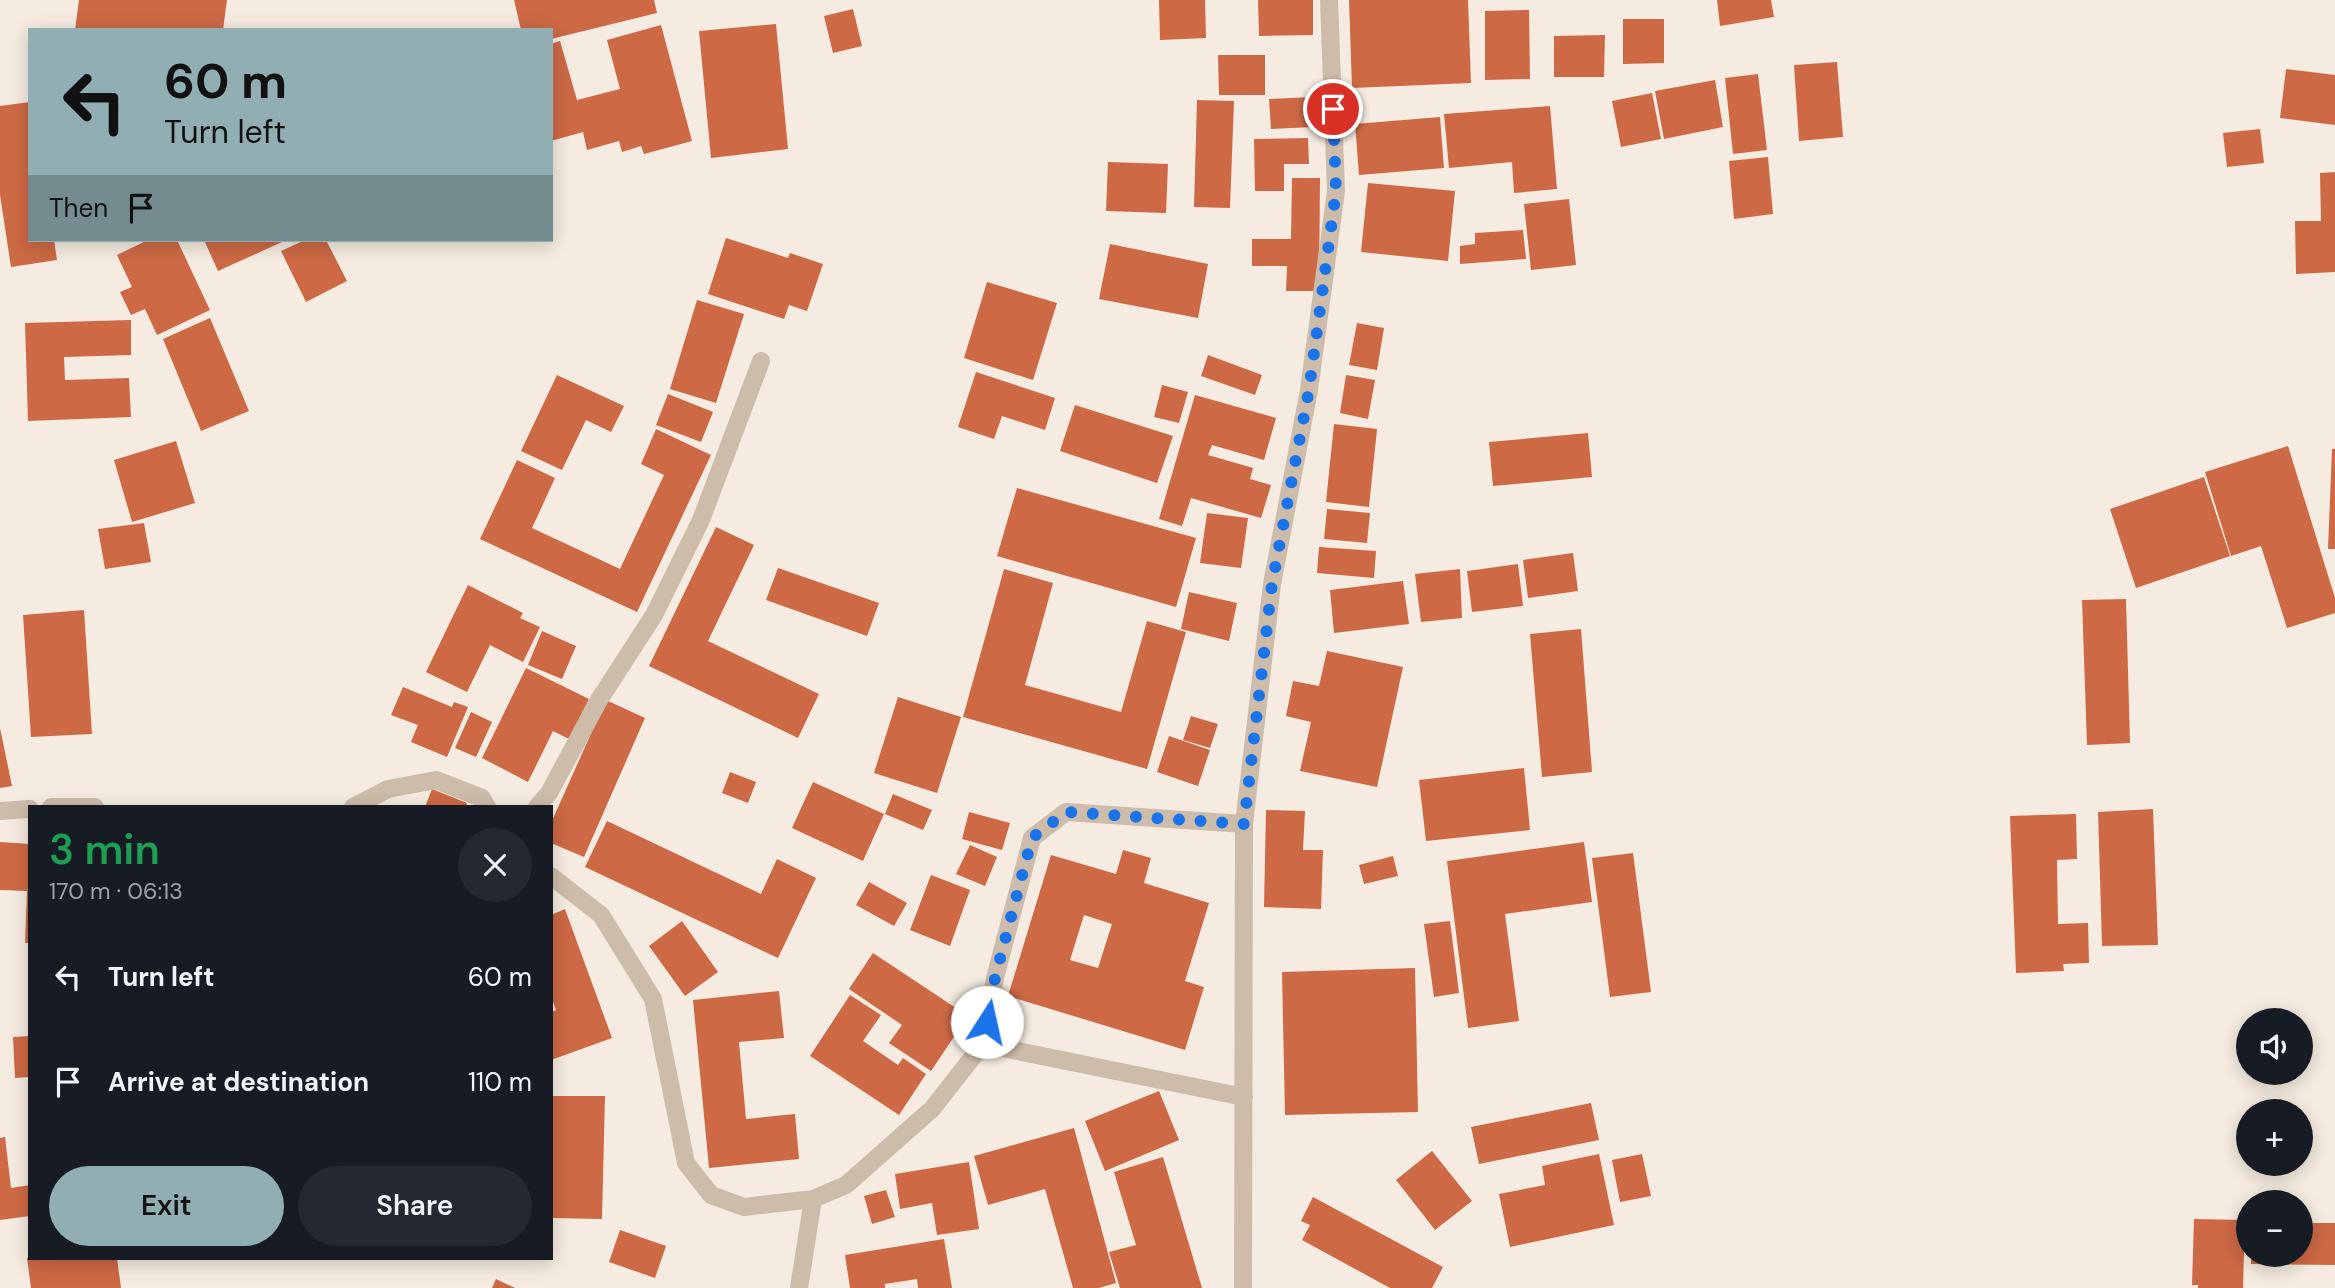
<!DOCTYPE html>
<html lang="en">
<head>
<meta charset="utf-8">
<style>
  body { margin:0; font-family:"DM Sans",sans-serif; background:#242831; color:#f1f3f6; height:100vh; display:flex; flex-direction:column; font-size:26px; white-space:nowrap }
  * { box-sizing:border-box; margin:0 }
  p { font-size:23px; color:#9ea1a6 }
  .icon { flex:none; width:38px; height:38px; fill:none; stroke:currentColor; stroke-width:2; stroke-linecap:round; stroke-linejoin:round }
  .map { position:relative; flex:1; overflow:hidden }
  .sheet { position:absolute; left:28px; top:805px; width:525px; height:455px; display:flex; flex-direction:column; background:#171b24; border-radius:0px; box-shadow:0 4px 18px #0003 }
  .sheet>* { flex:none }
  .banner { position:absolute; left:28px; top:28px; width:525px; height:214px; border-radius:0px; box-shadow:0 4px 18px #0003; background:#91afb3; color:#111; overflow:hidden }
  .buttons { position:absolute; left:2236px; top:1008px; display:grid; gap:14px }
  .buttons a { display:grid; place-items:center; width:77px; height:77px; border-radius:50%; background:#171b24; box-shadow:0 4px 18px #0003; font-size:35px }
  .pin { position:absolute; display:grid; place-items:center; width:60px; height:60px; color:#fff; margin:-30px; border:4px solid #fff; border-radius:50%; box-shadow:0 2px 7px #0007 }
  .me { position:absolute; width:77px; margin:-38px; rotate:10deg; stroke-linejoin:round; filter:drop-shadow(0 0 5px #0008) }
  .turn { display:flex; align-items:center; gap:24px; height:147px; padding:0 21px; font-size:32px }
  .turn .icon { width:91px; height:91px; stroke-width:2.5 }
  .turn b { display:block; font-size:49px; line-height:60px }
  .then { display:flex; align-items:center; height:66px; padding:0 21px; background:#0003; gap:14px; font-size:26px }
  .round { display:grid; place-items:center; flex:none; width:74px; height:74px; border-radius:37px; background:#242831 }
  .summary { display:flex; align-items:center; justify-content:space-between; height:119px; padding:0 21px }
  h1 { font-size:42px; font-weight:600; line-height:52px; color:#1e9e55 }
  .primary-button { display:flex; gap:14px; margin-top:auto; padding:14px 21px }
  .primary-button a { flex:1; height:80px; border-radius:42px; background:#91afb3; color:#111; font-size:28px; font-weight:600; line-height:80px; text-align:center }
  .primary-button a+a { background:#242831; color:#f1f3f6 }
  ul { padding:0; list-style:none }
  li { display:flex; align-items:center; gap:21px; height:105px; padding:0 21px }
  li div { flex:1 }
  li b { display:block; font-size:26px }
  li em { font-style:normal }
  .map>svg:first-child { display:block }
  .building { fill:#cd6945; fill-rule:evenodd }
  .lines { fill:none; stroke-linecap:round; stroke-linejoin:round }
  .minor { stroke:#cebcaa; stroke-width:18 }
  .route { stroke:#1a73e8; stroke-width:12; stroke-dasharray:0 21.6 }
</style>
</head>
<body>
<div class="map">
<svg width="2335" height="1288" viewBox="0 0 2335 1288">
  <rect width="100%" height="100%" fill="#f5ebe0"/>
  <path class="building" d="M79 0H227L223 30H75Z
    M514 0H654L657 13 551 39V30H521Z
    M1159 0H1205L1206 38 1160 40Z
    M1258 0H1313V35L1259 36Z
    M1349 0H1468L1471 83 1352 88Z
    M1717 0H1771L1774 17 1720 26Z
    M853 9 862 46 833 53 824 16Z
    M1529 10 1530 79 1485 80V11Z
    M1623 19H1664V63L1623 64Z
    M776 24 788 149 711 158 699 31Z
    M661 25 692 141 644 154 641 146 622 152 619 141 587 150 583 132 551 141V44L560 41 577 100 620 89 607 40Z
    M1605 35 1604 77H1554V36Z
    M1218 55H1265V95H1219Z
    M1837 62 1843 137 1799 141 1794 65Z
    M2286 69 2335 75V125L2280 118Z
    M1758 74 1767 150 1733 154 1725 78Z
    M1715 80 1723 127 1664 139 1655 91Z
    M1652 93 1661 139 1621 147 1612 101Z
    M1311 97 1313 127 1271 129 1269 99Z
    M1197 100 1234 101 1230 208 1194 207Z
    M30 102V240H54L57 260 11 267 0 195V106Z
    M1550 106 1557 189 1514 193 1512 162 1449 168 1444 114Z
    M1440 117 1444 168 1359 175 1355 124Z
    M2260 129 2264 163 2227 167 2223 133Z
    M1308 138 1309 164H1284V191H1255L1254 139Z
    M1768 157 1773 214 1734 219 1729 161Z
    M1108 162 1168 164 1166 213 1106 211Z
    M2335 172V272L2296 274 2295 221H2321L2320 173Z
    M1292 178H1320L1319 291H1286L1287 266H1252V239H1291Z
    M1368 183 1455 191 1448 261 1361 252Z
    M1569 199 1576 265 1531 270 1524 204Z
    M1523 230 1526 259 1460 264V246L1475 244V233Z
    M726 238 788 258 790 253 823 264 807 311 789 305 784 319 708 294Z
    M148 240H177L210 310 157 335 145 309 131 315 120 292 132 287 117 255Z
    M204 240H281L282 242 218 271Z
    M305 240H326L347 281 306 302 281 251Z
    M1110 244 1208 264 1198 318 1099 299Z
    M987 282 1057 303 1033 380 964 358Z
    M697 300 744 314 716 403 670 389Z
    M210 318 249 411 201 431 163 339Z
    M131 320V355L64 357 65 380 129 378 131 417 28 421 25 323Z
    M1357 323 1384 328 1377 370 1349 365Z
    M1208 355 1262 375 1255 395 1201 376Z
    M976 372 1055 398 1045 430 1002 416 994 439 958 427Z
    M557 375 624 406 611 432 586 420 562 470 521 451Z
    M1346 375 1375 380 1368 419 1340 413Z
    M1162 385 1188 392 1179 423 1154 417Z
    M668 394 713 412 701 442 656 425Z
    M1195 395 1276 418 1264 460 1212 445 1208 455 1253 468 1250 479 1271 485 1261 518 1191 498 1182 526 1159 519Z
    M1075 405 1173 436 1157 483 1060 451Z
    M1334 424 1377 429 1369 507 1326 502Z
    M656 429 711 455 637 612 480 539 517 460 555 478 532 528 620 569 664 475 641 464Z
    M1588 433 1592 477 1493 486 1489 442Z
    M176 441 195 503 132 522 114 460Z
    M2288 446 2335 598V613L2287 628 2261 546 2231 556 2205 472Z
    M2332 449H2335V549H2328Z
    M2204 477 2230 556 2136 588 2110 509Z
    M1017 488 1196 538 1176 607 997 556Z
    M1327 509 1370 513 1367 543 1324 539Z
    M1207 513 1248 518 1241 568 1200 563Z
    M144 523 151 562 105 569 98 529Z
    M716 527 754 545 708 641 819 694 798 738 649 666Z
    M1319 547 1376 551 1374 578 1317 573Z
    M1573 553 1578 591 1528 598 1523 560Z
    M1518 564 1523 606 1472 612 1467 571Z
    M778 568 879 603 867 636 766 600Z
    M1004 569 1053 583 1025 685 1121 712 1147 621 1186 632 1147 769 963 717Z
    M1460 569 1462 618 1421 622 1415 574Z
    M1403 581 1409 624 1334 633 1330 590Z
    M468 585 523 613 520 618 540 627 523 662 490 645 467 692 426 672Z
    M1189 592 1237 603 1229 641 1181 629Z
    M2126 599 2130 743 2087 745 2082 600Z
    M84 610 92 734 31 737 23 615Z
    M1581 629 1592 772 1542 777 1530 634Z
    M542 631 576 646 562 679 528 665Z
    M1327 651 1403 667 1377 787 1300 771 1311 722 1286 716 1293 681 1319 686Z
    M526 668 589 699 569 739 553 731 528 782 482 758Z
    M403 687 452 707 454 702 468 707 447 757 411 742 418 725 391 715Z
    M898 697 961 717 937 793 874 773Z
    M606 700 645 718 584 857 551 843V823Z
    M471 712 492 722 476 757 455 748Z
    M1191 716 1218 724 1210 748 1183 740Z
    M0 728 12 786 0 788Z
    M1169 736 1210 750 1198 786 1157 772Z
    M1524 768 1530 830 1426 841 1419 780Z
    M730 772 756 782 748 803 722 793Z
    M813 782 884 814 863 861 792 828Z
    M432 789 467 803 466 807H425Z
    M893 794 932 810 923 830 885 814Z
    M2153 809 2158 945 2102 946 2098 812Z
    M1266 810 1305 811 1303 850H1323L1321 909 1264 907Z
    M969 812 1010 823 1002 850 962 839Z
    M2076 814 2077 859 2057 860 2058 924 2088 923 2089 963 2063 964 2064 971 2016 973 2010 816Z
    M607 821 761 894 777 859 816 878 778 958 585 867Z
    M0 842 30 844V943H25L27 891 0 890Z
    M1584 842 1592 902 1505 914 1519 1021 1468 1028 1447 861Z
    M970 845 997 857 985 886 956 874Z
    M1123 850 1151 858 1144 883 1209 903 1185 981 1204 987 1185 1050 1008 996 1051 855 1116 874ZM1084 915 1112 924 1098 968 1070 960Z
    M1633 853 1651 992 1610 997 1592 858Z
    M1393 856 1398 876 1364 884 1359 865Z
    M931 875 970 890 950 946 910 930Z
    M869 882 907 903 894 926 856 905Z
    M565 909 612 1038 551 1060V1012L556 1010 551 996V915Z
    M682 921 718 972 685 996 649 946Z
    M1450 921 1459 993 1434 997 1424 924Z
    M873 953 968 1016 931 1071 889 1043 902 1025 849 989Z
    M1415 968 1418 1112 1285 1115 1282 972Z
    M779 991 784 1038 739 1042 746 1119 795 1114 799 1159 709 1168 693 1000Z
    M850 995 881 1015 863 1041 898 1065 903 1058 926 1074 899 1115 810 1056Z
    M30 1036V1077L15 1078 13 1037Z
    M1159 1091 1179 1140 1105 1171 1085 1121Z
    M551 1096H605L602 1219 551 1218Z
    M1591 1103 1599 1140 1479 1164 1471 1127Z
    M1074 1128 1116 1283 1099 1288H1073L1045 1189 988 1205 974 1156Z
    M5 1137 11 1188 30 1185V1216L0 1220V1138Z
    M1432 1151 1472 1201 1435 1230 1396 1180Z
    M1599 1154 1614 1225 1510 1247 1499 1194 1545 1185 1542 1166Z
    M1642 1154 1651 1196 1620 1202 1612 1160Z
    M1163 1157 1202 1288H1120L1109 1252 1136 1245 1114 1172Z
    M969 1162 979 1229 937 1235 932 1203 900 1209 895 1174Z
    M886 1190 895 1217 872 1224 864 1196Z
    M1313 1197 1443 1267 1432 1288H1390L1302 1240 1310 1225 1301 1221Z
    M2194 1219 2245 1220 2243 1288H2198V1285H2192Z
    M2301 1223H2335V1265L2251 1264V1255H2301Z
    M620 1230 666 1246 655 1278 609 1262Z
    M944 1239 952 1288H918L917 1279 885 1284V1288H850L845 1255Z
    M27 1258H117L121 1288H31Z
    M496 1279 515 1288H492Z"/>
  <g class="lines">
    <path class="minor" d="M51 807H95
      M353 807 388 789 436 780 482 798 487 807
      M537 807 549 793 599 700 654 615 701 520 761 361
      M0 811 30 809
      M551 876 601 915 653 999 686 1163 711 1195 744 1207 813 1199
      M983 1044 1244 1097
      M799 1288 813 1199 846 1185 932 1109 983 1044 995 978 1032 838 1066 812 1244 824
      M1243 1288 1244 824 1272 584 1309 390 1336 191 1329 0"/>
  </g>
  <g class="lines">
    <path class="route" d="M987 1022 995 978 1032 838 1066 812 1244 824 1272 584 1309 390 1336 191 1333 109"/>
  </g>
</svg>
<div class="buttons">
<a><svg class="icon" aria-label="sound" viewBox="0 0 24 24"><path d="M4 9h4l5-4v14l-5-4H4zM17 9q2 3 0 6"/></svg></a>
<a>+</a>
<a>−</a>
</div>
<div class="pin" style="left:1333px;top:109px;background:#d93025"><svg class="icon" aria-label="arrive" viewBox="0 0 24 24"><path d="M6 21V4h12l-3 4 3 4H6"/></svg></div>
<svg class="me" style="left:987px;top:1022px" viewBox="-20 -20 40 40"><circle r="19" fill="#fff"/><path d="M0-13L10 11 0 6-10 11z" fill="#1a73e8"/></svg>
<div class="banner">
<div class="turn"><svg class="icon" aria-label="left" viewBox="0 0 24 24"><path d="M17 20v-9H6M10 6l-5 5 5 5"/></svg><div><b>60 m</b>Turn left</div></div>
<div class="then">Then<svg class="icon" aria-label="arrive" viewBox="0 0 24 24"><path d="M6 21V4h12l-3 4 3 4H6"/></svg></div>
</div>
<section class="sheet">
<div class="summary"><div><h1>3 min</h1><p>170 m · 06:13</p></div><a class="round"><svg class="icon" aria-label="close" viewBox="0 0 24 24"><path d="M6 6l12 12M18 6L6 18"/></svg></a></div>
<ul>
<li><svg class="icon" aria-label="left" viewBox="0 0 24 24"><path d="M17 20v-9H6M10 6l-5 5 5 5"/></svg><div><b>Turn left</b></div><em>60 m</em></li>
<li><svg class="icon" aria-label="arrive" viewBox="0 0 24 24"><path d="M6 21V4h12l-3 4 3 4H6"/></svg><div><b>Arrive at destination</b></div><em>110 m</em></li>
</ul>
<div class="primary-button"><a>Exit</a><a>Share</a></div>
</section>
</div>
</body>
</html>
